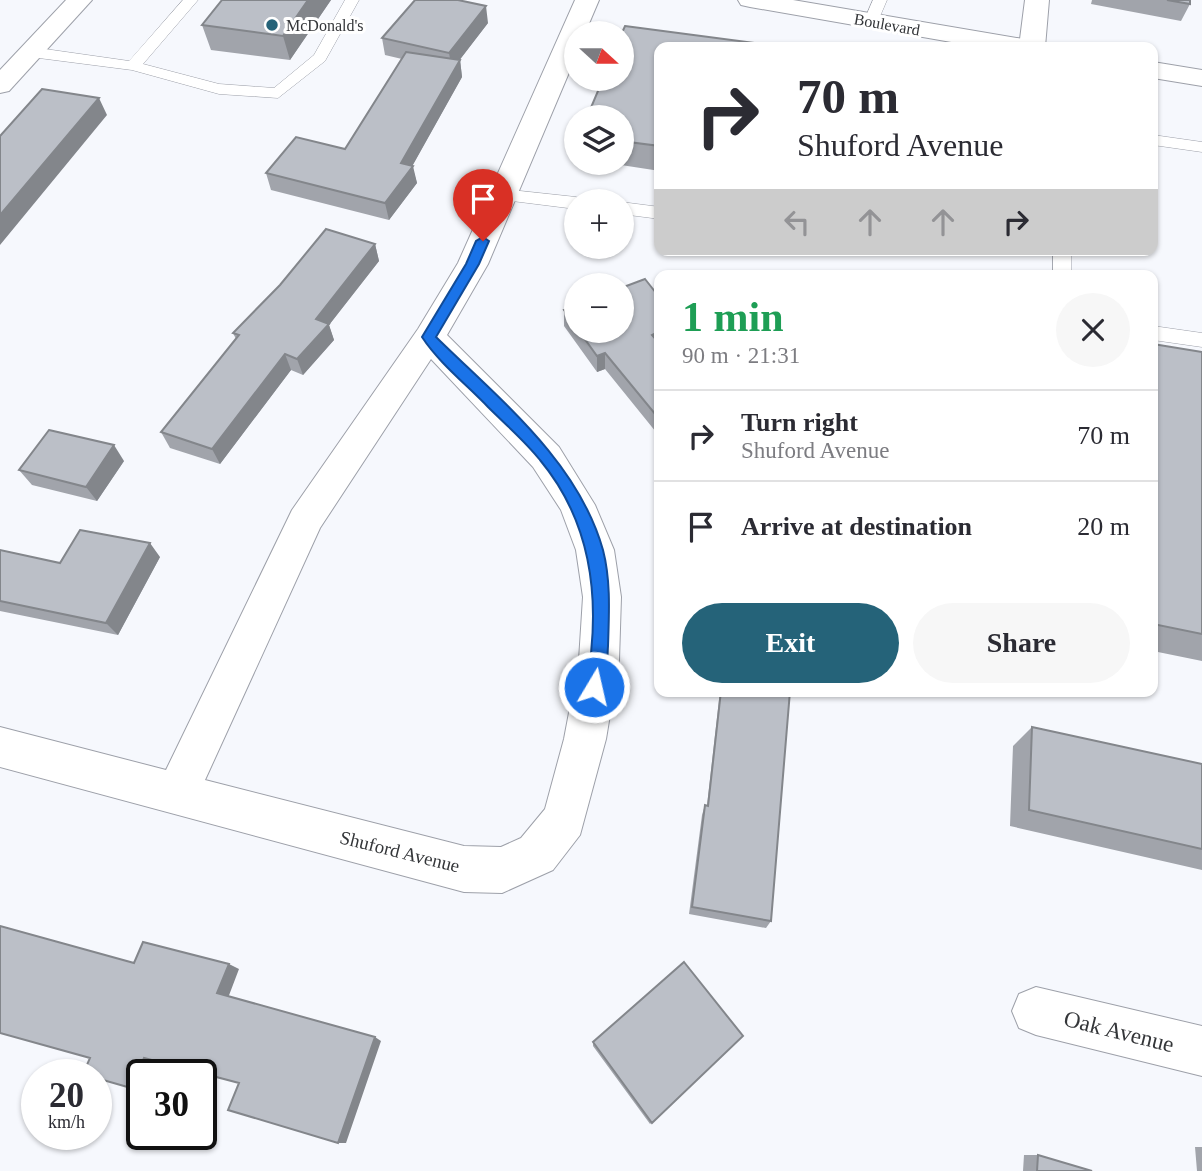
<!DOCTYPE html>
<html lang="en">
<head>
<meta charset="utf-8">
<style>
  body { margin:0; font-family:"Times New Roman",serif; background:#f7f7f7; color:#2b2b33; height:100vh; display:flex; flex-direction:column; font-size:26px; white-space:nowrap }
  * { box-sizing:border-box; margin:0 }
  p { font-size:23px; color:#7c7c81 }
  .icon { flex:none; width:38px; height:38px; fill:none; stroke:currentColor; stroke-width:2; stroke-linecap:round; stroke-linejoin:round }
  .map { position:relative; flex:1; overflow:hidden }
  .drawer { position:absolute; left:654px; top:270px; width:504px; height:427px; display:flex; flex-direction:column; background:#fff; border-radius:14px; box-shadow:0 2px 5px #0004 }
  .drawer>* { flex:none }
  .top-card { position:absolute; left:654px; top:42px; width:504px; height:214px; border-radius:14px; box-shadow:0 2px 5px #0004; background:#fff; color:#2b2b33; overflow:hidden }
  .needle { width:46px; rotate:111deg }
  .buttons { position:absolute; left:564px; top:21px; display:grid; gap:14px }
  .buttons a { display:grid; place-items:center; width:70px; height:70px; border-radius:50%; background:#fff; box-shadow:0 2px 5px #0004; font-size:35px }
  .speed { position:absolute; left:21px; top:1059px; display:flex; gap:14px; font-size:35px; font-weight:700; text-align:center }
  .speed>* { display:grid; place-content:center; width:91px; height:91px; border-radius:50%; background:#fff; box-shadow:0 2px 5px #0004; line-height:1 }
  .speed small { font-size:18px; font-weight:400 }
  .speed .limit { border:4px solid #111; border-radius:10px; background:#fff; color:#111 }
  .pin { position:absolute; display:grid; place-items:center; width:60px; height:60px; color:#fff; margin:-72px -30px; border-radius:50% 50% 50% 0; rotate:-45deg; box-shadow:0 0 7px #0007 }
  .pin .icon { rotate:45deg }
  .me { position:absolute; width:77px; margin:-38px; rotate:9deg; stroke-linejoin:round; filter:drop-shadow(0 0 5px #0008) }
  .turn { display:flex; align-items:center; gap:24px; height:147px; padding:0 28px; font-size:32px }
  .turn .icon { width:91px; height:91px; stroke-width:2.5 }
  .turn b { display:block; font-size:49px; line-height:60px }
  .lanes { display:flex; align-items:center; height:66px; padding:0 28px; background:#0003; justify-content:center; gap:35px; direction:ltr }
  .lanes .off { opacity:.35 }
  .round { display:grid; place-items:center; flex:none; width:74px; height:74px; border-radius:37px; background:#f7f7f7 }
  .summary { display:flex; align-items:center; justify-content:space-between; height:119px; padding:0 28px }
  h1 { font-size:42px; font-weight:700; line-height:52px; color:#1e9e55 }
  .primary-button { display:flex; gap:14px; margin-top:auto; padding:14px 28px }
  .primary-button a { flex:1; height:80px; border-radius:42px; background:#256379; color:#fff; font-size:28px; font-weight:700; line-height:80px; text-align:center }
  .primary-button a+a { background:#f7f7f7; color:#2b2b33 }
  ul { padding:0; list-style:none }
  li { display:flex; align-items:center; gap:21px; height:91px; padding:0 28px; border-top:2px solid #e1e1e2 }
  li div { flex:1 }
  li b { display:block; font-size:26px }
  li em { font-style:normal }
  .map>svg:first-child { display:block }
  .lines { fill:none; stroke-linecap:round; stroke-linejoin:round }
  .lane-casing { stroke:#9da0a9; stroke-width:1 }
  .street-casing { stroke:#9da0a9; stroke-width:2 }
  .secondary-casing { stroke:#9da0a9; stroke-width:2 }
  .primary-casing { stroke:#9da0a9; stroke-width:2 }
  .lane { fill:#fff; fill-rule:evenodd }
  .street { fill:#fff; fill-rule:evenodd }
  .secondary { fill:#fff; fill-rule:evenodd }
  .primary { fill:#fff; fill-rule:evenodd }
  .wall { fill:#a1a4ab }
  .shaded-wall { fill:#83868b }
  .building { fill:#bbbfc7; stroke:#83868b; stroke-width:2 }
  .route { fill:#1a73e8; stroke:#114b97; stroke-width:2 }
  .poi-dot { fill:#256379; stroke:#fff; stroke-width:2.5 }
  .labels { text-anchor:middle; stroke-width:6; stroke-linejoin:round; paint-order:stroke }
  .far-street-label { font-size:16px; fill:#343639; stroke:#fff }
  .far-poi-label { font-size:16px; fill:#343639; stroke:#fff; text-anchor:start }
  .street-label { font-size:19px; fill:#343639; stroke:#fff }
  .near-street-label { font-size:23px; fill:#343639; stroke:#fff }
</style>
</head>
<body>
<div class="map">
<svg width="1202" height="1171" viewBox="0 0 1202 1171">
  <rect width="100%" height="100%" fill="#f6f8fd"/>
  <g class="lines">
    <defs>
      <path id="lane" d="M183 0H198L143 64 219 84 274 88 314 55 345 0H359L325 61 278 98 219 94 132 70 31 57 23 52 31 47 129 61Z
        M873 0H887L878 21 871 25 864 21Z
        M1153 135 1202 142V152L1153 145Z
        M502 189 576 197 584 201H576V209L496 199 493 195Z
        M621 202 660 207V219L621 214Z
        M1053 250H1071V275H1053Z
        M1153 326 1202 333V347L1153 340Z"/>
      <path id="street" d="M575 0H599L585 33H576V56L488 264 447 335 559 447 595 505 614 550 621 597 619 660 606 739 580 835 553 870 502 893 464 892 0 767V727L166 770 292 510 418 329 458 263ZM431 359 533 467 561 510 576 550 583 597 579 660 564 739 545 809 521 838 501 847 464 846 205 780 320 528Z
        M1025 0H1049L1045 47H1019Z
        M1036 987 1202 1026V1076L1036 1035 1019 1028 1012 1011 1019 994Z"/>
      <path id="secondary" d="M66 0H92L9 91 0 93V70Z"/>
      <path id="primary" d="M738 0H793L1023 39 1032 42 1036 47H980L750 7 741 5Z
        M1153 62 1202 70V86L1153 78Z"/>
    </defs>
    <use href="#lane" class="lane-casing"/>
    <use href="#street" class="street-casing"/>
    <use href="#secondary" class="secondary-casing"/>
    <use href="#primary" class="primary-casing"/>
    <use href="#lane" class="lane"/>
    <use href="#street" class="street"/>
    <use href="#secondary" class="secondary"/>
    <use href="#primary" class="primary"/>
  </g>
  <path class="wall" d="M222 0H331L290 60 211 50 202 25Z
    M1092 0H1190V4L1181 21 1091 4Z
    M488 23 460 59 462 77 412 166 417 183 389 220 271 190 266 173 345 149 402 59 385 55 382 38Z
    M660 47V171L608 163H621V117Z
    M375 244 379 261 329 325 334 340 303 375 291 370 220 464 170 448 161 432 236 339 233 333Z
    M660 298V437L605 369 597 372 564 326V310L576 305V331H621Z
    M1153 344 1202 352V661L1153 651Z
    M124 461 97 501 32 485 19 470Z
    M0 550 60 563 160 557 118 635 0 611Z
    M720 691H790L771 921 766 928 689 914 702 815 705 805H707Z
    M1032 727 1202 764V870L1010 826 1013 746Z
    M743 1036 650 1124 593 1046V1042Z
    M1195 1147H1202V1171H1197Z
    M1024 1155H1038L1092 1171H1023Z"/>
  <path class="shaded-wall" d="M308 0H331L290 60 283 36Z
    M486 6 488 23 452 70 449 53Z
    M460 60 462 77 409 172 413 166 417 183 389 220 385 203 401 163Z
    M99 98 107 115 0 245V215Z
    M375 244 379 261 329 325 334 340 303 375 297 359 316 319Z
    M660 331V347L652 335Z
    M605 353V369L597 372V356Z
    M285 354 291 370 220 464 212 449Z
    M114 445 124 461 97 501 86 487Z
    M150 543 160 557 118 635 106 623Z
    M229 964 239 969 228 998 217 993Z
    M375 1037 381 1041 346 1143H338Z
    M144 1058 158 1061 152 1074H142V1090L131 1088Z"/>
  <path class="building" d="M222 0H308L283 36 202 25Z
    M415 0H458L486 6 449 53 382 38Z
    M1167 0H1190V4Z
    M625 26 769 45 768 47H660V146L621 141V117H587L603 79H621V35Z
    M406 52 460 60 401 163 413 166 385 203 266 173 296 137 345 149Z
    M42 89 99 98 0 215V136Z
    M326 229 375 244 316 319 329 324 297 359 285 354 212 449 161 432 239 335 233 333 280 285Z
    M645 279 660 298V331L652 335 660 344V420L605 353 597 356 579 331H621V288Z
    M576 305V327L564 310Z
    M1153 344 1202 352V634L1153 624Z
    M49 430 114 445 86 487 19 470Z
    M80 530 150 543 106 623 0 601V550L60 563Z
    M721 691H790L771 921 692 907 705 805 708 806Z
    M1032 727 1202 764V849L1029 810Z
    M0 926 134 963 143 942 229 964 217 993 375 1037 338 1143 228 1110 239 1083 144 1058 131 1088 96 1078V1074H83L90 1058 0 1033Z
    M684 962 743 1036 652 1123 593 1042Z
    M1038 1155 1092 1171H1037Z"/>
  <path class="route" d="M483 237 489 241 479 264 436 337C499 399 578 461 603 550 611 581 609 614 608 646 607 659 608 689 594 694L586 687C601 607 594 525 540 460 525 441 505 424 488 407 467 385 439 363 422 337L466 264 476 241Z"/>
  <circle class="poi-dot" cx="272" cy="25" r="7"/>
  <g class="labels">
    <g class="far-street-label">
      <text transform="translate(887 24) rotate(10)" y="6">Boulevard</text>
    </g>
    <g class="far-poi-label">
      <text x="286" y="31">McDonald's</text>
    </g>
    <g class="street-label">
      <text transform="translate(400 851) rotate(14)" y="7">Shuford Avenue</text>
    </g>
    <g class="near-street-label">
      <text transform="translate(1119 1031) rotate(14)" y="8">Oak Avenue</text>
    </g>
  </g>
</svg>
<div class="buttons">
<a><svg class="needle" viewBox="-14 -14 28 28"><path d="M0-13l5 13h-10z" fill="#e53935"/><path d="M0 13l5-13h-10z" fill="#7c7c81"/></svg></a>
<a><svg class="icon" aria-label="layers" viewBox="0 0 24 24"><path d="M12 4l9 5-9 5-9-5zM3 14l9 5 9-5"/></svg></a>
<a>+</a>
<a>−</a>
</div>
<div class="speed"><div>20<small>km/h</small></div><div class="limit">30</div></div>
<div class="pin" style="left:483px;top:241px;background:#d93025"><svg class="icon" aria-label="arrive" viewBox="0 0 24 24"><path d="M6 21V4h12l-3 4 3 4H6"/></svg></div>
<svg class="me" style="left:594px;top:687px" viewBox="-20 -20 40 40"><circle r="17" fill="#1a73e8" stroke="#fff" stroke-width="3"/><path d="M0-11L8 9 0 5-8 9z" fill="#fff"/></svg>
<div class="top-card">
<div class="turn"><svg class="icon" aria-label="right" viewBox="0 0 24 24"><path d="M7 20v-9h11M14 6l5 5-5 5"/></svg><div><b>70 m</b>Shuford Avenue</div></div>
<div class="lanes"><svg class="icon off" aria-label="left" viewBox="0 0 24 24"><path d="M17 20v-9H6M10 6l-5 5 5 5"/></svg><svg class="icon off" aria-label="ahead" viewBox="0 0 24 24"><path d="M12 20V5M6 11l6-6 6 6"/></svg><svg class="icon off" aria-label="ahead" viewBox="0 0 24 24"><path d="M12 20V5M6 11l6-6 6 6"/></svg><svg class="icon" aria-label="right" viewBox="0 0 24 24"><path d="M7 20v-9h11M14 6l5 5-5 5"/></svg></div>
</div>
<section class="drawer">
<div class="summary"><div><h1>1 min</h1><p>90 m · 21:31</p></div><a class="round"><svg class="icon" aria-label="close" viewBox="0 0 24 24"><path d="M6 6l12 12M18 6L6 18"/></svg></a></div>
<ul>
<li><svg class="icon" aria-label="right" viewBox="0 0 24 24"><path d="M7 20v-9h11M14 6l5 5-5 5"/></svg><div><b>Turn right</b><p>Shuford Avenue</p></div><em>70 m</em></li>
<li><svg class="icon" aria-label="arrive" viewBox="0 0 24 24"><path d="M6 21V4h12l-3 4 3 4H6"/></svg><div><b>Arrive at destination</b></div><em>20 m</em></li>
</ul>
<div class="primary-button"><a>Exit</a><a>Share</a></div>
</section>
</div>
</body>
</html>
